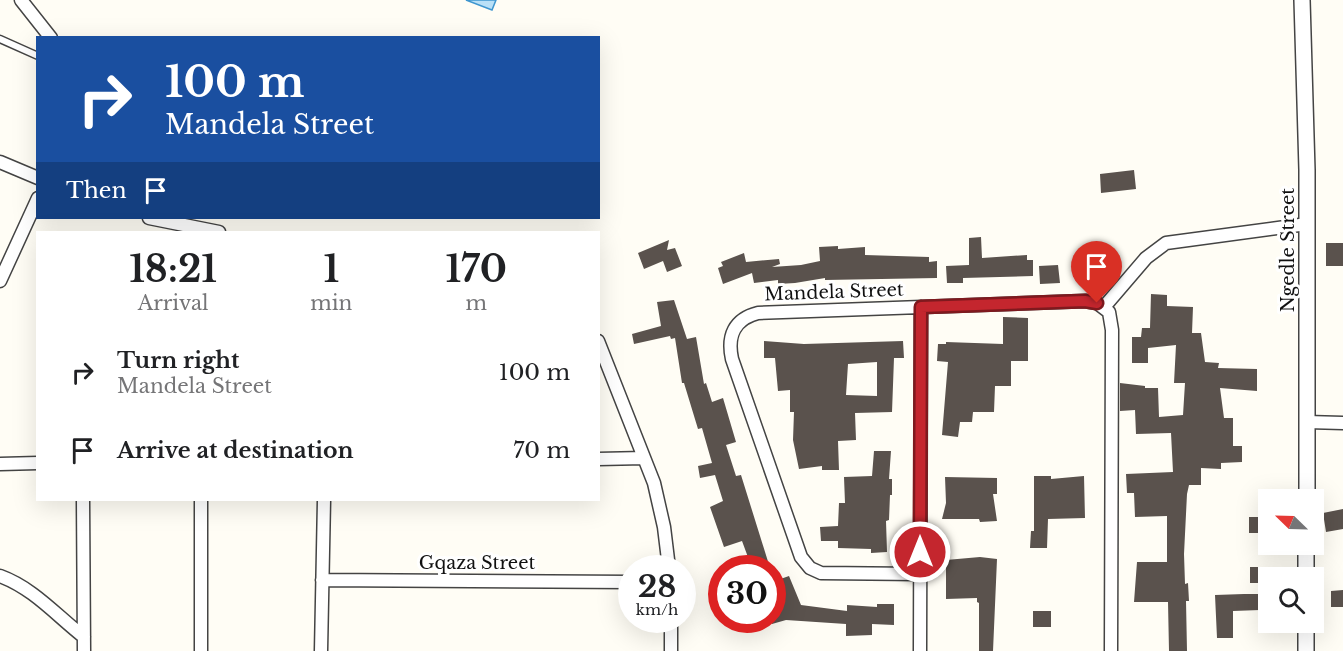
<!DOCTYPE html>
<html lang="en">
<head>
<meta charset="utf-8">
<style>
  body { margin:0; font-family:"Libre Baskerville",serif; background:#f2f2f2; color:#202124; height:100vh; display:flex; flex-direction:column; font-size:22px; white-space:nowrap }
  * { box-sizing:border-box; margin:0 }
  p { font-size:20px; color:#757577 }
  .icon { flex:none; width:33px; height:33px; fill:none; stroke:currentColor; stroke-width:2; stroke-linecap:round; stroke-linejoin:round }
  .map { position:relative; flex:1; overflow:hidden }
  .sheet { position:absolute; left:36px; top:231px; width:564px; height:270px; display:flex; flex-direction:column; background:#fff; border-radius:0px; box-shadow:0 6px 24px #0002 }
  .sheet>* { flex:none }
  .hud { position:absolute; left:36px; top:36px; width:564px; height:183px; border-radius:0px; box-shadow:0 6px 24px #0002; background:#1a4fa0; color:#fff; overflow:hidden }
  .needle { width:39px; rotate:293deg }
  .tools { position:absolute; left:1258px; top:489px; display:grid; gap:12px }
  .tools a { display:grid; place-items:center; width:66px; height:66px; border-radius:0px; background:#fff; box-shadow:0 6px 24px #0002; font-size:30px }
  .speed { position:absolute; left:618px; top:555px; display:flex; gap:12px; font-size:30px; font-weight:700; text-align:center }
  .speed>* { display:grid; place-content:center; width:78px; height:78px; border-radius:50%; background:#fff; box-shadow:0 6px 24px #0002; line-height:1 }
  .speed small { font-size:15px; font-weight:400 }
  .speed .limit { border:9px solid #d22; background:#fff; color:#111 }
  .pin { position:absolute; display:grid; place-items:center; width:51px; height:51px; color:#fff; margin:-62px -26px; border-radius:50% 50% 50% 0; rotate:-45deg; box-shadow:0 0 6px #0007 }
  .pin .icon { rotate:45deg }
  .me { position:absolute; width:66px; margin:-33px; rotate:0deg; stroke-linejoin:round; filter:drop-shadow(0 0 4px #0008) }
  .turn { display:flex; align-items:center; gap:21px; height:126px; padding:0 30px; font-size:27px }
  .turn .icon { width:78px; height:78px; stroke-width:2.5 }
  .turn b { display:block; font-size:42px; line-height:51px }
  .then { display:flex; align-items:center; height:57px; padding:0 30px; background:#0003; gap:12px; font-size:22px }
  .eta { display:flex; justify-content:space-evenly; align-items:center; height:102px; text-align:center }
  .eta b { font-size:36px; font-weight:700; line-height:42px }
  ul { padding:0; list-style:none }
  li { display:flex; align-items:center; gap:18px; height:78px; padding:0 30px }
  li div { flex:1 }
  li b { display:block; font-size:22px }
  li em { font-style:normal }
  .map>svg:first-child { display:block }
  .water { fill:#b9e0f7; stroke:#3f96cf; stroke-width:1.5 }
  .building { fill:#5a524d; fill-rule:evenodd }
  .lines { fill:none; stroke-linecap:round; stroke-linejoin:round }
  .service-casing { stroke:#444; stroke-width:9 }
  .minor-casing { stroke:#444; stroke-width:15 }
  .tertiary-casing { stroke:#444; stroke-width:18 }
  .service { stroke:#fff; stroke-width:6 }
  .minor { stroke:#fff; stroke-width:12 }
  .tertiary { stroke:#fff; stroke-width:15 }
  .route-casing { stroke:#7f191e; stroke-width:15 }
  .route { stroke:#c4262e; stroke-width:10 }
  .labels { text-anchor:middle; stroke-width:6; stroke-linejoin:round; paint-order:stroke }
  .street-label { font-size:18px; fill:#111; stroke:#fff }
</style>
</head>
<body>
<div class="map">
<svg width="1343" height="651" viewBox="0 0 1343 651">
  <rect width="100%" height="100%" fill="#fffdf5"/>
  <path class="water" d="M466 0H496L492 10Z"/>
  <path class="building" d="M1134 170 1136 189 1101 193 1100 174Z
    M981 237 982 258 1027 255V260H1033V276L963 278V283H947L946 266 969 265V238Z
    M669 240 667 250 675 248 682 266 667 272 663 261 644 269 638 253Z
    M1326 243H1343V266H1326Z
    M838 246V249L865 247V255L929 257V262L937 261V278L825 280V278L795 283 778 284V280L754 283 752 273 723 284 718 268 723 266 721 262 744 253 746 262 779 259 780 264 772 267 801 265 820 261 819 247Z
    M1088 259H1105V275L1088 276Z
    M1058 265 1060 283 1040 284 1039 266Z
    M1151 294 1167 295V306L1193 307 1192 333H1201L1205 362 1219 363 1218 368 1257 369V391L1220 388 1224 418H1233V446H1242V462L1221 463V469L1201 468V485H1189L1187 494 1184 554 1185 584 1188 583 1189 601H1186L1187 651H1169L1168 602H1134L1137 562H1167V516L1135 517 1134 493H1127L1126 474 1173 472 1171 433 1136 434 1135 410 1120 411V383L1145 386V388H1158L1159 417 1183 415 1185 383H1174L1176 345 1148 348V363H1132V337H1141L1142 328H1150Z
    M674 300 687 339 696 337 704 384 706 383 712 402 723 398 736 442 726 445 736 476 741 475 770 568H752L742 541 724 547 710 507 723 501 715 475 700 478 698 466 712 463 702 428 698 429 684 383H682L675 338 671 339 670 336 634 344 632 334 661 326 657 302Z
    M1003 317 1028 318V361H1011V386H995L994 412H973L972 422H960L958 437 942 435 948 362 937 361 938 344H946V342L1003 344Z
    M764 341 804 344 903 341 904 358H894L892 412 855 413 856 440 838 441 839 470H822V466L799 469 793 440 794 412H790V390L778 391 775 358H764ZM877 362V396L846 395 848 364Z
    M874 451H891L889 479H892V495H890L889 520 886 521 887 552 871 553V549L838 548V541H821L820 527 838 526 839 503H845L844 477 872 476Z
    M1034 476H1051V479L1084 476 1085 518 1048 519 1047 548H1030L1031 531H1034Z
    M945 477 997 478V494H993L997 521 980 522 979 519H942L946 503Z
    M1343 509V529L1326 532 1323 513Z
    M1249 517H1265V533H1249Z
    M980 557 997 559 993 651H979V603L977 602V598L946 599V560Z
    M1250 567H1266L1267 583H1250Z
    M789 576 801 605 847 611V605L877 607V604H894V625L872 624V635L846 636V624L786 620 772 624V582Z
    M1343 590V607H1331V591Z
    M1244 594H1260V610L1233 611V638H1217L1215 595Z
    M1033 611H1051V627H1033Z"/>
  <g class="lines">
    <defs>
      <path id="service" d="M0 39 38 56"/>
      <path id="minor" d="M21 0 51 38
        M0 162 38 178
        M149 218 219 232
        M0 281 38 198
        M1104 307 1146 258 1166 243 1307 224
        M598 341 654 483 664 527 669 568
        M1307 422 1343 423
        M598 459 644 458
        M0 464 38 463
        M83 500 84 651
        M919 574 821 573 810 568 801 557 732 359C727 336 734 319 758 313L1085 301 1097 303 1109 312 1112 330 1111 651
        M0 576C33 588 56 615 84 637
        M322 580 632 582
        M671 620V651
        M201 651V500
        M321 651 324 500
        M920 651 921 307"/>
      <path id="tertiary" d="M1302 0 1307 170V500
        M1306 578V544
        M1306 651V622"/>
    </defs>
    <use href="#service" class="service-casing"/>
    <use href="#minor" class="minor-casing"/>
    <use href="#tertiary" class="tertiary-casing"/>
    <use href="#service" class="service"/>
    <use href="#minor" class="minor"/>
    <use href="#tertiary" class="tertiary"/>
  </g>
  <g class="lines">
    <defs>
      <path id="route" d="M920 552 921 307 1085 301 1097 303"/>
    </defs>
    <use href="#route" class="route-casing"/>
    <use href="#route" class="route"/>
  </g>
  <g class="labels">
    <g class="street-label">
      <text transform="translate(1288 250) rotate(-90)" y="6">Ngedle Street</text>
      <text transform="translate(834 292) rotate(-2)" y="6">Mandela Street</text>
      <text x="477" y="569">Gqaza Street</text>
    </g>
  </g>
</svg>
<div class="tools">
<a><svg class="needle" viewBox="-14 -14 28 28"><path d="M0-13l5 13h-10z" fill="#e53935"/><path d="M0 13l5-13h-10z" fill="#757577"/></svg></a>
<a><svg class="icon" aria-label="search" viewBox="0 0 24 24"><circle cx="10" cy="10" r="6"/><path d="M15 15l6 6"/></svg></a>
</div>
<div class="speed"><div>28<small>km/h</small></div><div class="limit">30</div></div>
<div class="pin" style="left:1097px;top:303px;background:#d93025"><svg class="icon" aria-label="arrive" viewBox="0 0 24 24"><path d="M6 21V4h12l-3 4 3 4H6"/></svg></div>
<svg class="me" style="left:920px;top:552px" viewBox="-20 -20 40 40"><circle r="17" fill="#c4262e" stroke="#fff" stroke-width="3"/><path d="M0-11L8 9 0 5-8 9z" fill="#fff"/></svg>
<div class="hud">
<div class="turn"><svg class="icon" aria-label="right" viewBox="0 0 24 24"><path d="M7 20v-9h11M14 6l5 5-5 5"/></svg><div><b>100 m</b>Mandela Street</div></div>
<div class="then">Then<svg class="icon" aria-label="arrive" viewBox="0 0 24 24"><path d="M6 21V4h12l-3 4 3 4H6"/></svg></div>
</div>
<section class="sheet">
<div class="eta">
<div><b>18:21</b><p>Arrival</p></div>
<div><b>1</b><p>min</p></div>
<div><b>170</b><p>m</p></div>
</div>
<ul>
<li><svg class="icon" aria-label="right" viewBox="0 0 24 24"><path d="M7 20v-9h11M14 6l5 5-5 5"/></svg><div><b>Turn right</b><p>Mandela Street</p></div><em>100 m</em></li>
<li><svg class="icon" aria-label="arrive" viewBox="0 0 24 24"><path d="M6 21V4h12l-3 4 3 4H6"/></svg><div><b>Arrive at destination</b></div><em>70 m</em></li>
</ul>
</section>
</div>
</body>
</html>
